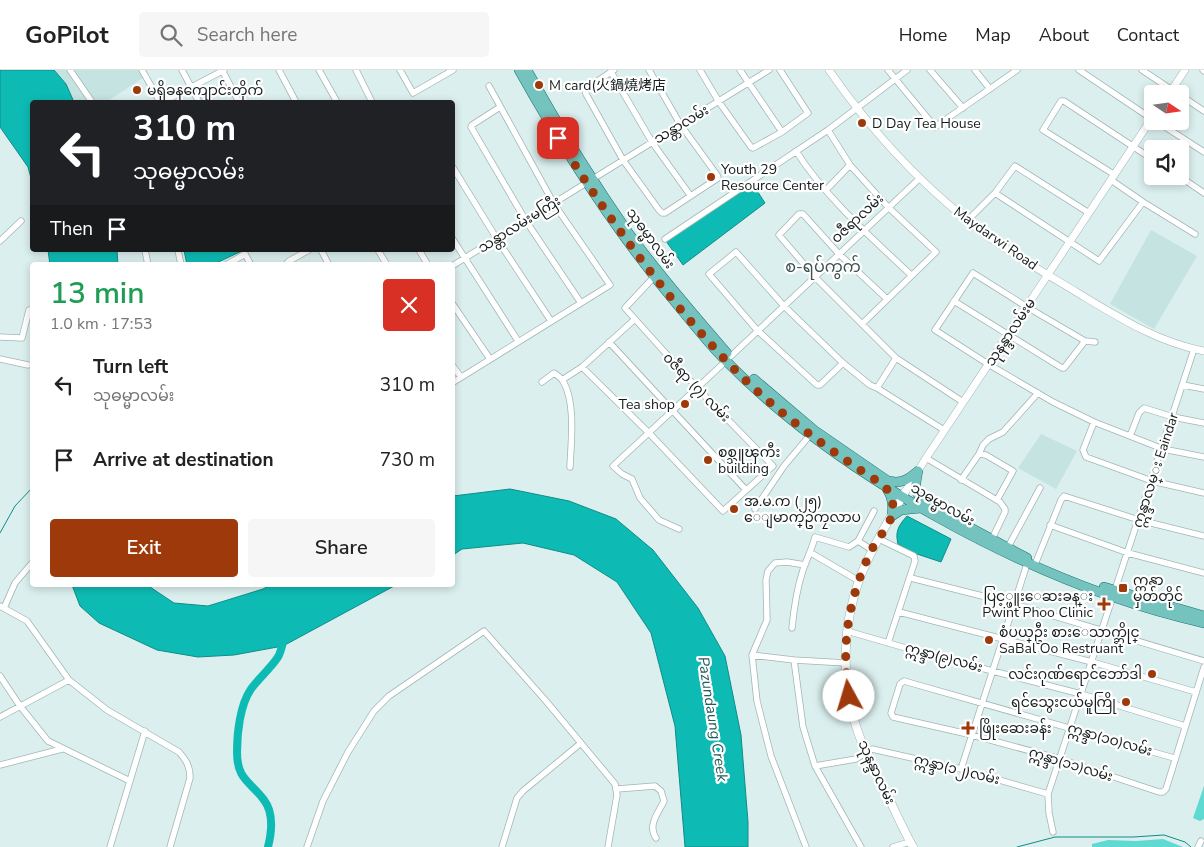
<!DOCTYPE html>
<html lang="en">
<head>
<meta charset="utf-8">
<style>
  body { margin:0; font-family:"Nunito Sans","Noto Sans SC","Noto Sans Myanmar",sans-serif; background:#f6f6f6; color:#222; height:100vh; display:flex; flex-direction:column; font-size:19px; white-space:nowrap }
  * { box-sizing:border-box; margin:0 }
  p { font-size:16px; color:#767676 }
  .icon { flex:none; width:28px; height:28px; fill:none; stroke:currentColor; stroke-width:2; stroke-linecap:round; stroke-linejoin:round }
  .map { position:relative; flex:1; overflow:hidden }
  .sheet { position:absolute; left:30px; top:192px; width:425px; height:325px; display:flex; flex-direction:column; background:#fff; border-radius:5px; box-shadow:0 2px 8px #0003 }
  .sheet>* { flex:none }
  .hud { position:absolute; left:30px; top:30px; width:425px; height:152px; border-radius:5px; box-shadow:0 2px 8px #0003; background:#202124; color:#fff; overflow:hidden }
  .needle { width:32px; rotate:103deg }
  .fabs { position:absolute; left:1144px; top:15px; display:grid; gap:10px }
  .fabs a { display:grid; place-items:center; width:45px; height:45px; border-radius:5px; background:#fff; box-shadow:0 2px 8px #0003; font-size:25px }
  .pin { position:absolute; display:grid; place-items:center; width:42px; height:42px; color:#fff; margin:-21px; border-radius:10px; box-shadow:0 2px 8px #0006 }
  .me { position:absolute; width:55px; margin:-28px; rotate:354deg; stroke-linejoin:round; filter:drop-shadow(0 0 4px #0008) }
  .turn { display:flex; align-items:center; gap:18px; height:105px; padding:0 20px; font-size:22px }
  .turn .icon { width:65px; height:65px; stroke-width:2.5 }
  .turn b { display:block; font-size:35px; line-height:42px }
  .then { display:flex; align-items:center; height:48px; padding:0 20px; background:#0003; gap:10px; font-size:19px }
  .round { display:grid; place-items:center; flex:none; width:52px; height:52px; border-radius:5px; background:#f6f6f6 }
  .summary { display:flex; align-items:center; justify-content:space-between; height:85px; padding:0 20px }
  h1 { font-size:30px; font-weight:600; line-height:38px; color:#1e9e55 }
  .primary-button { display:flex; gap:10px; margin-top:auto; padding:10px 20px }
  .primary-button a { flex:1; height:58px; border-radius:5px; background:#9e390b; color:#fff; font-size:20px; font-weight:600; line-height:58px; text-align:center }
  .primary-button a+a { background:#f6f6f6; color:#222 }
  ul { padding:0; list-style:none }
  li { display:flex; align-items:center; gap:15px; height:75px; padding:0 20px }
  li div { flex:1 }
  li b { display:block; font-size:19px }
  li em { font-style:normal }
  header { display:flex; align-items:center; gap:30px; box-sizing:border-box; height:70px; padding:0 25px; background:#fff; border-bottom:1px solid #e0e0e0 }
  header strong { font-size:24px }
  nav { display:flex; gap:28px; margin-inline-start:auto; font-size:18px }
  .search { width:350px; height:45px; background:#f6f6f6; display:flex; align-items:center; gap:12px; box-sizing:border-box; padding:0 18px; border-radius:5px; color:#767676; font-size:19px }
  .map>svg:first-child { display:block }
  .built { fill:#c5e3e1 }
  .green { fill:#5fdad3 }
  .water { fill:#0ebbb4; stroke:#108c87 }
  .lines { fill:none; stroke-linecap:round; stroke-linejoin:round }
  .stream { stroke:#108c87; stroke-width:1 }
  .river { stroke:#0ebbb4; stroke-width:8 }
  .minor-casing { stroke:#a1b6b4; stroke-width:7 }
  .tertiary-casing { stroke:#a1b6b4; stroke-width:8 }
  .secondary-casing { stroke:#a1b6b4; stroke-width:9 }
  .primary-casing { stroke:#176f6b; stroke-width:10 }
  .minor { stroke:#fff; stroke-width:5.5 }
  .tertiary { stroke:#fff; stroke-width:7 }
  .secondary { stroke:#fff; stroke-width:8 }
  .primary { stroke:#74c3bf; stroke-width:9 }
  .route { stroke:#9e390b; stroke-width:9; stroke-dasharray:0 16.2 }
  .poi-dot { fill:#9e390b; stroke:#fff; stroke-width:2 }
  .labels { text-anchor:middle; stroke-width:4.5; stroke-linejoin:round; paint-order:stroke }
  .poi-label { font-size:14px; fill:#161e1d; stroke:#fff; text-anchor:start }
  .street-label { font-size:14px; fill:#161e1d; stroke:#fff }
  .water-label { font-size:15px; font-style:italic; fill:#215c59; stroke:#fff }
  .quarter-label { font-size:16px; fill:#3f504f; stroke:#fff }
</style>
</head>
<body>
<header>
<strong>GoPilot</strong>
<div class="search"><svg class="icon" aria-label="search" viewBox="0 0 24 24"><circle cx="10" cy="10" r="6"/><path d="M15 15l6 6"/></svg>Search here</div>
<nav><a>Home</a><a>Map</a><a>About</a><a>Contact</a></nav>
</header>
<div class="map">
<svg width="1204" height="777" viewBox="0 0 1204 777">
  <rect width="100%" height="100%" fill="#daefee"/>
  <path class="built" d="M54 0H139L143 8 106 32H74L66 14Z
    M1151 160 1197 186 1154 259 1110 234Z
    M1041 364 1077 381 1056 419 1018 398Z"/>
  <path class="green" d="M1204 716V749L1200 751 1193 748Z
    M1163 769 1183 777H1092V774L1108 770 1136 771Z"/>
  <path class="water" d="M0 0H54L66 14 74 32H32V112L28 97 0 57Z
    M752 113 765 133 683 195 666 171Z
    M48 180H117L118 195H50Z
    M184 180H244L212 195H187Z
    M510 419 569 431 616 449 653 480 698 538 725 586 741 665 748 752V777H685L675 656 651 563 617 512 574 485 523 473 462 479 453 485V426Z
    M907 446 951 469 941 492 914 483 898 474C895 462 898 456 907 446Z
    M72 515H147L174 533 208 536 263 519 271 515H396L283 576 234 585 198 587 157 580 99 553 80 536Z"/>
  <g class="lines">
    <path class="stream" d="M0 463 15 436 32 418
      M1017 777 1055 767H1133L1164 765 1185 772 1191 777"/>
    <path class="river" d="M268 777C272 761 274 743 264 730 250 711 237 710 237 682 237 663 240 635 251 619 259 608 270 599 278 587 281 582 282 575 284 569L283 567"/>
    <defs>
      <path id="minor" d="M70 0 92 32
        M142 0 160 32
        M182 0 199 32
        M222 0 239 32
        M279 0 296 32
        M319 0 337 32
        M356 0 372 32
        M400 0 413 23 453 0
        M614 0 587 18 585 20 586 24 623 90 659 140 662 143H665L718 108 717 105 680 54 649 0
        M700 0 719 32 751 77 753 78 782 62 808 43 780 0
        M740 0 782 62
        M888 0 935 57 1017 0
        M930 0 963 38
        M975 0 990 19
        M1079 0 1152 49
        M1142 0 1178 24
        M1203 0 1204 1
        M611 2 652 72 690 125
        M1180 25 1204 41
        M163 32 224 0
        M500 37 472 55 471 57 526 151 581 233
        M1156 51 1204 82
        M828 60 850 95 888 137 936 182 862 254
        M796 81C825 127 872 168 911 205
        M452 96 497 169 551 251
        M1115 105 1043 60 1061 31H1064L1152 89
        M1179 106 1204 123
        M1111 110 1143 132 1195 164
        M826 120 850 95
        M995 123 1099 191 1143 132
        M967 151 995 123 1015 96 1089 143
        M452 168 518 271
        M665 169 828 60 907 0
        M0 171 21 151
        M145 180 148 195
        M178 180 181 195
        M321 180 329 195
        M378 180 387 195
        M419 180 428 195
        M226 195 245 184 251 195
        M288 195 287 193 289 191 309 180
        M452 196 769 0
        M887 229 839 184 803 144H799L779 165 815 207 896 288 963 332
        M954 231 1062 298H1064L1085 271 1095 272
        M452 233 490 289
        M0 267 22 268 29 240 32 241
        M1085 271 1027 237 973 203 935 260 988 294 1053 332 1094 352 1163 379 1204 387
        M609 272 746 420
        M730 287 920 108
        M0 289 28 295
        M843 293 820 315H817L757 260 709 204 736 182 784 236 843 293 870 315 877 318 944 360
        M452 295 461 307
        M582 297 649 363 723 441 773 396 697 318 625 238 654 207
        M562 310 582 297 635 249
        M542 312 554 303C557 305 561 308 563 311 576 333 571 372 570 397
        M452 313 610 215 554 134 489 16
        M1183 315 1204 319
        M877 318 896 288
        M1094 352 1083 380 1086 387 1152 411 1204 423
        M1130 366 1139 343 1144 338 1173 347 1204 353
        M979 384 986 385 1013 401 997 430
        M926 388 1000 432 1005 439V442L992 469
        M961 410 979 384 983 375 989 369 1003 362 1038 323
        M755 439 784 396 810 365
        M1050 455 1128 483 1204 503
        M679 459 659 450 640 428 632 409 622 404 613 396 726 291
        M879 469 914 486 915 491 888 573
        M858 471 872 480
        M1008 477 1040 418
        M811 483 859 511
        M1036 492 1061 430 1064 426 1139 450 1204 466
        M805 495 787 492 775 493 768 501 766 510 767 550 752 585 757 631 771 686 806 777
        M911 508 1014 534 1204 591
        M0 536 27 551 69 610 107 640 179 682C186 690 190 696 190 708L170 777
        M4 538 15 513 32 493
        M899 542 1092 592 1196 622
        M792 558C794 538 797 518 803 500 807 488 812 479 815 467L849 477 858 471 874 441
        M847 561 916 581 1081 624 1185 656
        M752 585 794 590 846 593
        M794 590 803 657 815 696 861 777
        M0 606 20 636 48 671 130 711
        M0 647 69 610
        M1174 688 904 611 900 614 891 643 893 647 972 665 1060 689 1159 722H1163L1166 719 1204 597
        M0 695 62 679
        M815 696 856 689 872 679 961 699 1048 724
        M961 699 1027 494
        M617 719 655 716 661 721 664 731C659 742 647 755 656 768
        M1053 762 1049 743 1048 724 1194 279
        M110 777 145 661
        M307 777 323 731 348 682 374 641 389 626 484 561 546 631 615 714 617 725 608 777
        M502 777 517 728 523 721 581 673
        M893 777 910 772
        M1198 777 1201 771"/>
      <path id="tertiary" d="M829 0C867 55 915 108 967 150 1000 178 1040 200 1078 223 1118 247 1157 272 1204 281
        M1169 24 1185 0
        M905 422 926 388 1152 48"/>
      <path id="secondary" d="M905 422C889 450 871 479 859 510 843 555 841 606 855 653 862 677 874 700 886 722 895 741 903 759 913 777"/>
      <path id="primary" d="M519 0C566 84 618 165 680 238 695 256 709 274 725 290 787 353 860 404 937 447 1021 494 1110 532 1204 553
        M527 0C559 57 593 112 630 165 660 206 694 245 727 283
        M754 309 814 360 891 413
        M918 401C915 417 913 422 925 433
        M888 411C902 414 907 410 918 401
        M887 419C893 428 893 435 892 446
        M930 436 1027 488
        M892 446 901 440 921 438
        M1104 517 1204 546"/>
    </defs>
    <use href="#minor" class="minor-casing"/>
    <use href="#tertiary" class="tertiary-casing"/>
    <use href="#secondary" class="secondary-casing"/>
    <use href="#primary" class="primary-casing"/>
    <use href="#minor" class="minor"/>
    <use href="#tertiary" class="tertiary"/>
    <use href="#secondary" class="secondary"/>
    <use href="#primary" class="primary"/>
  </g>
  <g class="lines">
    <path class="route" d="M558 68C597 131 639 190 687 247 712 276 737 304 766 329 803 361 844 390 885 416 891 426 895 434 892 445 888 458 877 469 871 481 857 510 847 545 846 577 845 593 847 610 849 626"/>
  </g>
  <g class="poi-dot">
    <circle cx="539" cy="15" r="5"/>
    <circle cx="137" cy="20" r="5"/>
    <circle cx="862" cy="53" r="5"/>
    <circle cx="711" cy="107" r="5"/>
    <circle cx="685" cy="334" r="5"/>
    <circle cx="708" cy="390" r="5"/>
    <circle cx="734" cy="439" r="5"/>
    <rect x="1118" y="513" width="10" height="10" rx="2.5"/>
    <path d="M1101.5 526.5h5v5h5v5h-5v5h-5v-5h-5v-5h5z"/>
    <circle cx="989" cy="570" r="5"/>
    <circle cx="1152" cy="604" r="5"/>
    <circle cx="1126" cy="632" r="5"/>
    <path d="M965.5 650.5h5v5h5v5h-5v5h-5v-5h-5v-5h5z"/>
  </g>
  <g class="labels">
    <g class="poi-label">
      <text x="549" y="20">M card(火鍋燒烤店</text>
      <text x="147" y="25">မရှိခနကျောင်းတိုက်</text>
      <text x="872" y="58">D Day Tea House</text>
      <text x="721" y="104">Youth 29<tspan x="721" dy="16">Resource Center</tspan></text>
      <text x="675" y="339" text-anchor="end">Tea shop</text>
      <text x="718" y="387">စစ္သူၾကီး<tspan x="718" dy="16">building</tspan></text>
      <text x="744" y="436">အ.မ.က (၂၅)<tspan x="744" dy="16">ေျမာက္ဥကၠလာပ</tspan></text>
      <text x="1133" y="515">ဣန္ဒာ<tspan x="1133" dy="16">မှတ်တိုင်</tspan></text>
      <text x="1093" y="531" text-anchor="end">ပြင့္ဖူးေဆးခန္း<tspan x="1093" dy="16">Pwint Phoo Clinic</tspan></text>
      <text x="999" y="567">စံပယ္ဦး စားေသာက္ဆိုင္<tspan x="999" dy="16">SaBal Oo Restruant</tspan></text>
      <text x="1142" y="609" text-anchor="end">လင်းဂုဏ်ရောင်ဘော်ဒါ</text>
      <text x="1116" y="637" text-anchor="end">ရင်သွေးငယ်မူကြို</text>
      <text x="979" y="663">ဖြိုးဆေးခန်း</text>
    </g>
    <g class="street-label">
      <text transform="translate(681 54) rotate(-31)" y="5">သန္တာလမ်း</text>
      <text transform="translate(857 148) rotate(-43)" y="5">ဝဇီရာလမ်း</text>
      <text transform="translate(519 154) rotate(-32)" y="5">သန္တာလမ်းမကြီး</text>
      <text transform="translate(651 168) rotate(54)" y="5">သုဓမ္မာလမ်း</text>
      <text transform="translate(996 168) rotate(35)" y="5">Maydarwi Road</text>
      <text transform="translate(1010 262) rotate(-56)" y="5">သုနန္ဒာလမ်းမ</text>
      <text transform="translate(697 317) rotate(46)" y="5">၀ဇီရာ (၇) လမ်း</text>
      <text transform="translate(1155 400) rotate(-72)" y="5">ဣန္ဒာလမ္း Eaindar</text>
      <text transform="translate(943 434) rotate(30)" y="5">သုဓမ္မာလမ်း</text>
      <text transform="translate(944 587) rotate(15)" y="5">ဣန္ဒာ(၉)လမ်း</text>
      <text transform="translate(1110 669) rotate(16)" y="5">ဣန္ဒာ(၁၀)လမ်း</text>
      <text transform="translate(1071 694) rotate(17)" y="5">ဣန္ဒာ(၁၁)လမ်း</text>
      <text transform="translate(957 699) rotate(14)" y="5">ဣန္ဒာ(၁၂)လမ်း</text>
      <text transform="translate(877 702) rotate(65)" y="5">သုနန္ဒာလမ်း</text>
    </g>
    <g class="water-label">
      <text transform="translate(713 649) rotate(81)" y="5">Pazundaung Creek</text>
    </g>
    <g class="quarter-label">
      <text x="823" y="202">စ-ရပ်ကွက်</text>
    </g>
  </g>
</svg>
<div class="fabs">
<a><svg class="needle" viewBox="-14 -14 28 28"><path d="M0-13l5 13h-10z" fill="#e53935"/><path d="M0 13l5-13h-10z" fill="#767676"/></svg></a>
<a><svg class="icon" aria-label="sound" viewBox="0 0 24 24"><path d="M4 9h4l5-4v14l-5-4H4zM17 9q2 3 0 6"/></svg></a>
</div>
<div class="pin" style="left:558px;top:68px;background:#d93025"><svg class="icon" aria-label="arrive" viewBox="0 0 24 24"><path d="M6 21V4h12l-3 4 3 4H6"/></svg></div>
<svg class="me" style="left:849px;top:626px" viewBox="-20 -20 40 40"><circle r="19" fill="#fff"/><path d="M0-13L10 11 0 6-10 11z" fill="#9e390b"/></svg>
<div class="hud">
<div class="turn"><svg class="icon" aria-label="left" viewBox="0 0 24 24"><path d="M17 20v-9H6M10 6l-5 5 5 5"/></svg><div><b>310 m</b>သုဓမ္မာလမ်း</div></div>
<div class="then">Then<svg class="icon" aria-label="arrive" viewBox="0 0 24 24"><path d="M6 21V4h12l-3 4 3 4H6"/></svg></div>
</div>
<section class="sheet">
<div class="summary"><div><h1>13 min</h1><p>1.0 km · 17:53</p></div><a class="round" style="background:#d93025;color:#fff"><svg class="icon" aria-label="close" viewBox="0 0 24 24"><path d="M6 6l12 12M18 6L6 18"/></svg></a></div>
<ul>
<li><svg class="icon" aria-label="left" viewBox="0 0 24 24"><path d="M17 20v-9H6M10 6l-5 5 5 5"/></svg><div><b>Turn left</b><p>သုဓမ္မာလမ်း</p></div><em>310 m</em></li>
<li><svg class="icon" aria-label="arrive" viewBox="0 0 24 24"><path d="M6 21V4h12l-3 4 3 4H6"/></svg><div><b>Arrive at destination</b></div><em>730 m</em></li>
</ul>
<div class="primary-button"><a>Exit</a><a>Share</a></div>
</section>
</div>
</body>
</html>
